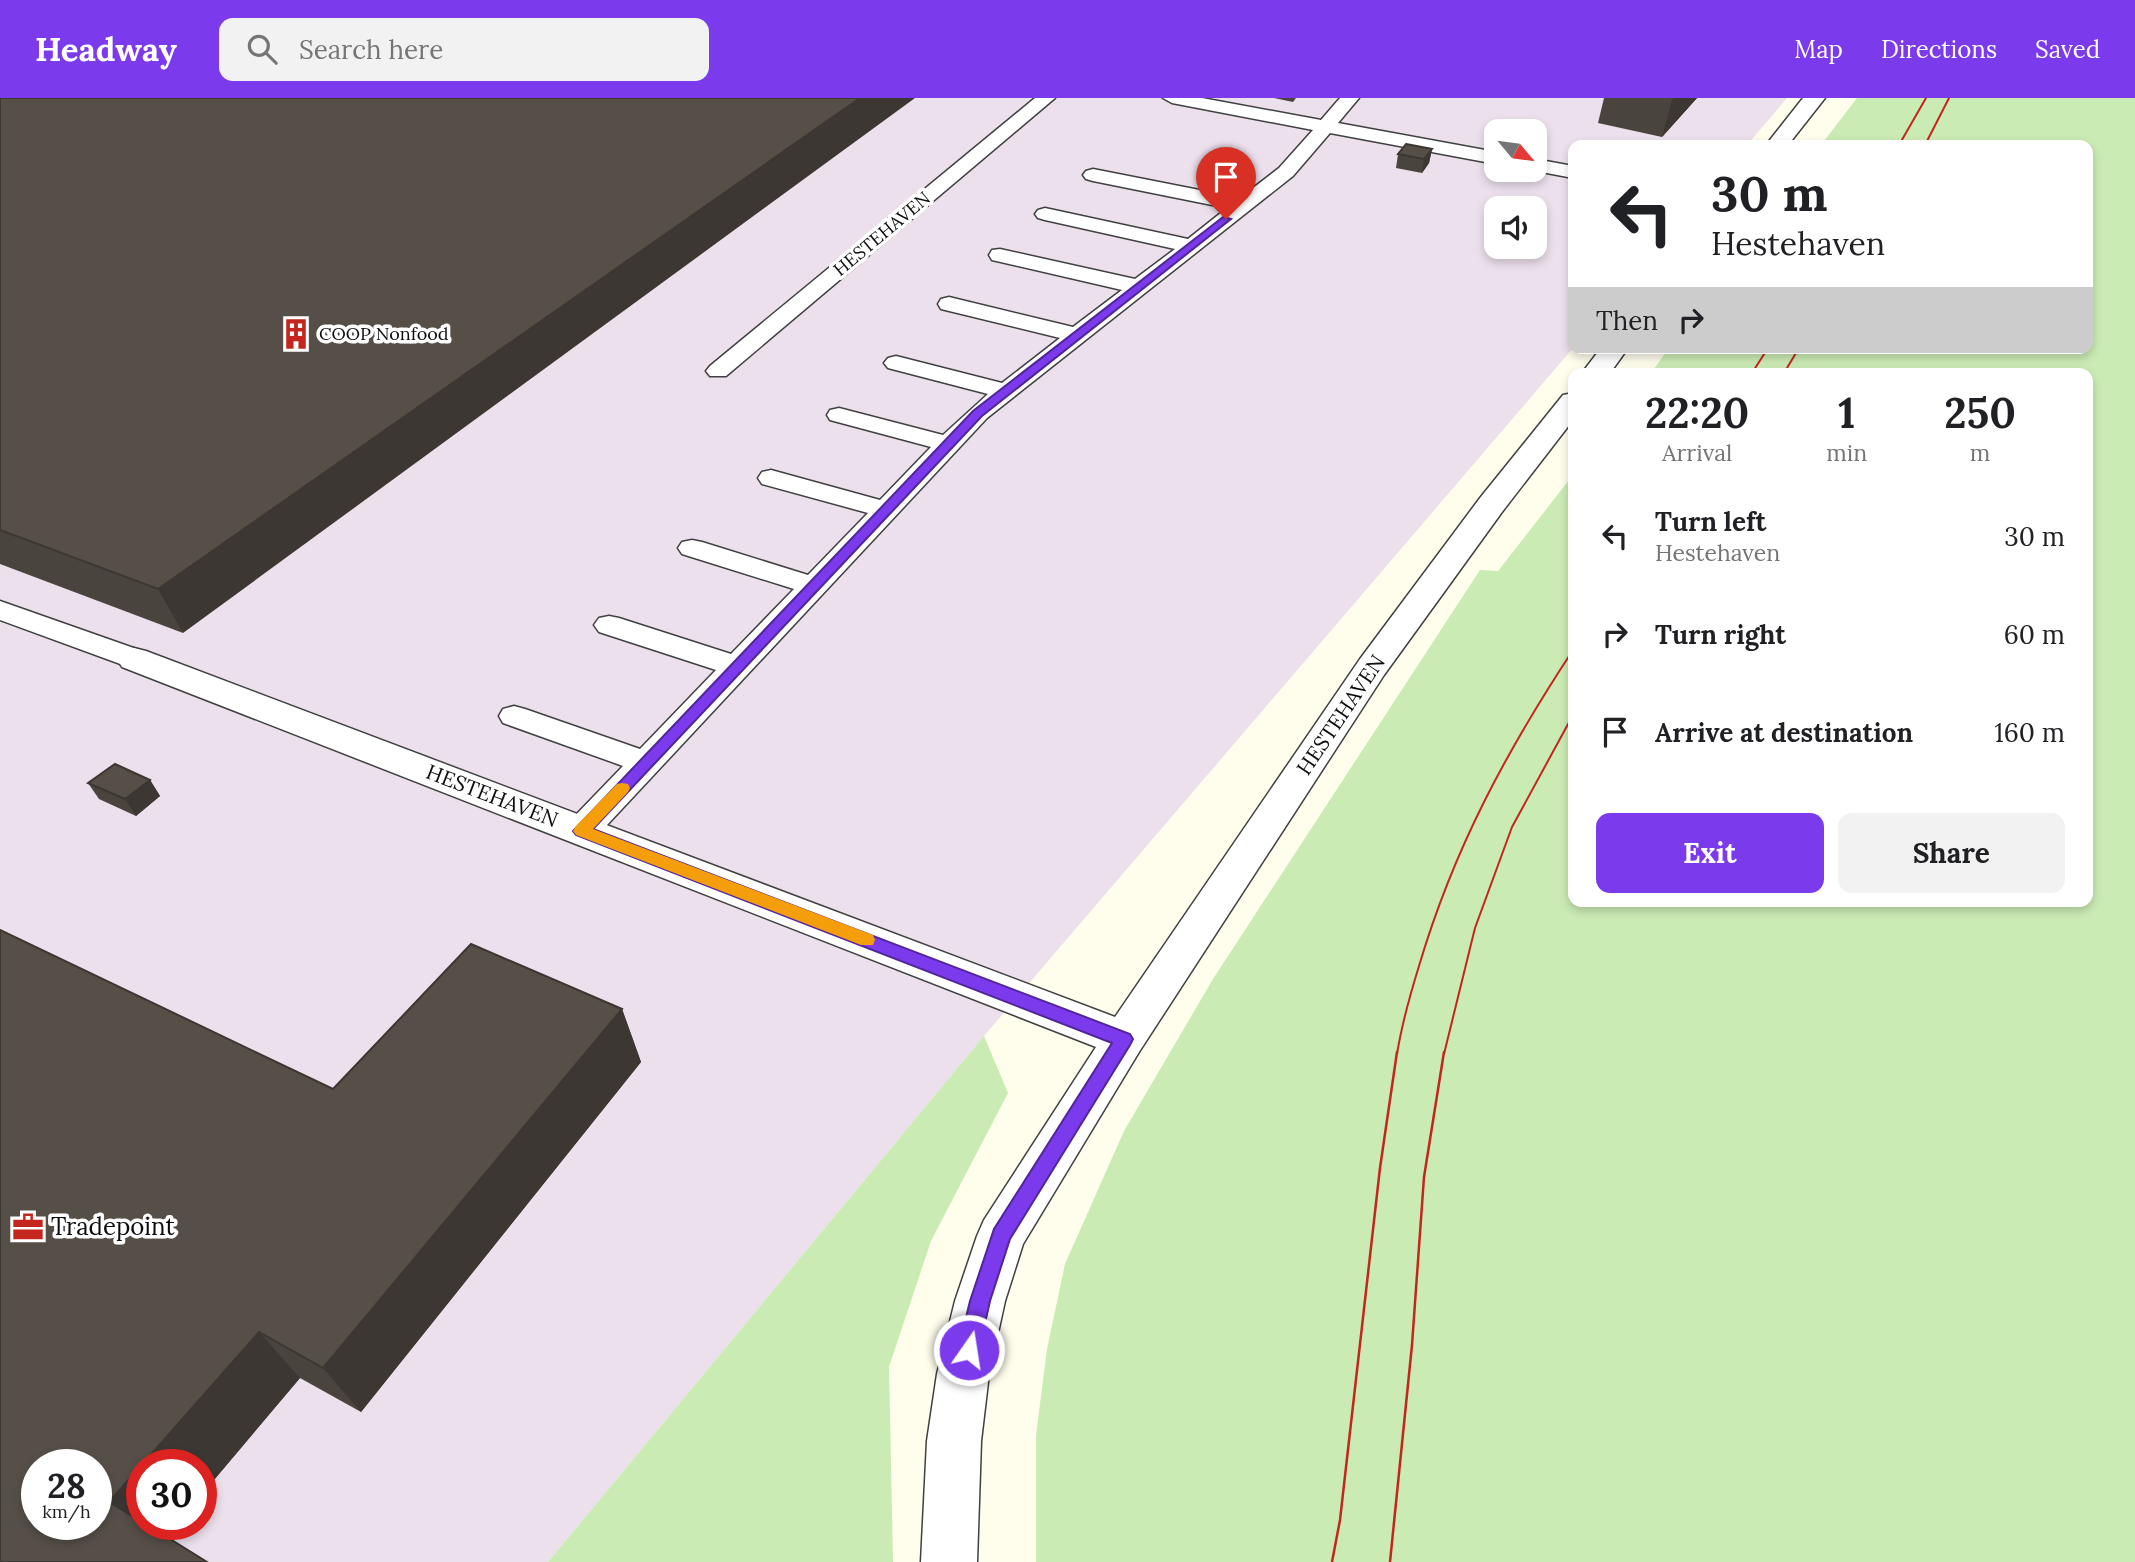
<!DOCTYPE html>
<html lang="en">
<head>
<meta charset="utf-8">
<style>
  body { margin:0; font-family:Lora,serif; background:#f2f2f2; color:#202124; height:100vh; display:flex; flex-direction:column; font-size:26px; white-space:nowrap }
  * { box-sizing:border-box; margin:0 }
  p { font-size:23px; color:#757577 }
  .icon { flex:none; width:38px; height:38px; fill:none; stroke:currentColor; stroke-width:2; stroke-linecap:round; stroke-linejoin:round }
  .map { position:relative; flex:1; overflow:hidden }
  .drawer { position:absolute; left:1568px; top:270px; width:525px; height:539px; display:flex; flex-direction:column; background:#fff; border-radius:14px; box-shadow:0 4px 10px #0003 }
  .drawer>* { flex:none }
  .top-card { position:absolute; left:1568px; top:42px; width:525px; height:214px; border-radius:14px; box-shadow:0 4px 10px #0003; background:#fff; color:#202124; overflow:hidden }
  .needle { width:46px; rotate:119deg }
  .controls { position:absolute; left:1484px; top:21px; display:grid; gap:14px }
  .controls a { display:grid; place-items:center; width:63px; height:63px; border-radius:14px; background:#fff; box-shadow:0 4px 10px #0003; font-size:35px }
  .speed { position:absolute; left:21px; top:1351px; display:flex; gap:14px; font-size:35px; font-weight:700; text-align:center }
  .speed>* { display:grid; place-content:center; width:91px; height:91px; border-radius:50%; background:#fff; box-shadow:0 4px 10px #0003; line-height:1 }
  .speed small { font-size:18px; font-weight:400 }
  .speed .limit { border:10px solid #d22; background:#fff; color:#111 }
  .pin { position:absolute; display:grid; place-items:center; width:60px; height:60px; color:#fff; margin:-72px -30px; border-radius:50% 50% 50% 0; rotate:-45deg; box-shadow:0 0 7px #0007 }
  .pin .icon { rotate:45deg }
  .me { position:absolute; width:77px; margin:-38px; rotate:13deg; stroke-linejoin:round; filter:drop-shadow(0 0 5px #0008) }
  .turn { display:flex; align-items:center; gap:24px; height:147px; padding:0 28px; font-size:32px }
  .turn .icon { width:91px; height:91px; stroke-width:2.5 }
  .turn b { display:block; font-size:49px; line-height:60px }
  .then { display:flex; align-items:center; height:66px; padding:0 28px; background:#0003; gap:14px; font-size:26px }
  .eta { display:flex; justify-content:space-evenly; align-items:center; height:119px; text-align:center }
  .eta b { font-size:42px; font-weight:700; line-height:49px }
  .cta { display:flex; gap:14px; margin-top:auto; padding:14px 28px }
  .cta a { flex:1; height:80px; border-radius:14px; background:#7c3aed; color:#fff; font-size:28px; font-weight:700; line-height:80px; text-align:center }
  .cta a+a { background:#f2f2f2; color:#202124 }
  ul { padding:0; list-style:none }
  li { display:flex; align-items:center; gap:21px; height:98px; padding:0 28px }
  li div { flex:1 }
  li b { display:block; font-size:26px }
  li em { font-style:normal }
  header { display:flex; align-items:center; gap:42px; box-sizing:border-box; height:98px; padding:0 35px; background:#7c3aed; color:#fff }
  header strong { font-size:33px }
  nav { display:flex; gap:38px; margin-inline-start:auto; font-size:24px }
  .search { width:490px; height:63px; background:#f2f2f2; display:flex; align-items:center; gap:18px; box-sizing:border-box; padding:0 24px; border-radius:14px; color:#757577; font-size:26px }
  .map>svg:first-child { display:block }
  .industrial { fill:#ece0ec; fill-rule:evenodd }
  .green { fill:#cbebb4 }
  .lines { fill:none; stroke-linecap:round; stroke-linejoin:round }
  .service-casing { stroke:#404040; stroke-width:3 }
  .minor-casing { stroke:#404040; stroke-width:3 }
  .service { fill:#fff; fill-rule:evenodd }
  .minor { fill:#fff; fill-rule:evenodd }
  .tram-far1 { stroke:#c4261d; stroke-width:2 }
  .tram { stroke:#c4261d; stroke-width:2.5 }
  .wall { fill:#4a443e }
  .shaded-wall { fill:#3c3732 }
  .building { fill:#564f48; stroke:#3c3732; stroke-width:2; fill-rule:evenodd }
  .route { fill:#7c3aed; stroke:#51269a; stroke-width:2 }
  .slow { fill:#f59e0b }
  .labels { text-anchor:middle; stroke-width:7; stroke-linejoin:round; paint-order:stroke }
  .far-street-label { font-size:18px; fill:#0d0d0d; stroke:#fff }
  .far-poi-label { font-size:18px; fill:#0d0d0d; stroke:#fff; text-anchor:start }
  .street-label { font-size:21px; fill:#0d0d0d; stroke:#fff }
  .near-poi-label { font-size:24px; fill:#0d0d0d; stroke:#fff; text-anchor:start }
</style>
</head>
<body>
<header>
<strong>Headway</strong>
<div class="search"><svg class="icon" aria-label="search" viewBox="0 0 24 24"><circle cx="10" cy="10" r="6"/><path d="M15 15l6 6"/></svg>Search here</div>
<nav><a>Map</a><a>Directions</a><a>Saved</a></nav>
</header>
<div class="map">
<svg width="2135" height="1464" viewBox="0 0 2135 1464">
  <rect width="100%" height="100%" fill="#fffdec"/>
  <path class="industrial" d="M0 0H1787L1747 47H1573V250L984 938 548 1464H0ZM1496 33H1535V72H1496ZM1496 110H1535V149H1496ZM37 1367H96V1426H37ZM142 1367H201V1426H142Z"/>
  <path class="green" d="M1857 0H2135V1464H1036V1337L1047 1251 1065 1166 1124 1033 1213 881 1480 472 1498 473 1573 377V803H2088V275H1651L1669 250H2088V47H1821Z
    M984 938 1008 995 931 1143 889 1269 893 1464H548Z"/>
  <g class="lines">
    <defs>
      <path id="service" d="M1035 0H1055L726 278H710L706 273 710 268Z
        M1163 0H1202L1321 22 1340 0H1359L1338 25 1496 54V66L1330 35 1293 78 987 320 593 742 581 745 569 742 564 733 569 724 623 668 503 625 499 618 503 611 514 608 525 611 640 651 716 572 599 534 594 527 599 520 609 518 619 520 731 556 794 491 682 456 678 450 682 444 692 442 702 444 808 477 868 415 762 386 758 380 762 374 771 372 880 402 931 349 830 322 827 317 830 312 839 310 943 337 988 296 888 270 884 265 888 260 896 258 1002 285 1060 240 941 211 938 206 941 201 949 199 1073 229 1122 192 992 162 989 157 992 152 1000 151 1135 181 1175 151 1045 122 1038 120 1035 116 1038 112 1045 110 1188 141 1227 110 1093 83 1086 81 1083 77 1086 73 1093 71 1240 100 1279 70 1313 32 1172 5Z
        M1535 61 1573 68V80L1531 72H1535Z
        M0 503 145 554 149 561 145 568 134 571 0 522Z"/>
      <path id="minor" d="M1803 0H1825L1788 47H1766Z
        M1601 250H1628L1610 275H1582Z
        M1573 295V322L1502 414 1384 577 1139 954 1023 1146 1005 1203 989 1276 981 1343 977 1464H921L927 1343 937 1276 955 1203 977 1138 984 1122 1096 949 122 569 117 561 122 553 134 550 146 553 1115 919 1360 561 1480 400 1563 297Z"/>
    </defs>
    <use href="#service" class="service-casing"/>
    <use href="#minor" class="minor-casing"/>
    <use href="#service" class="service"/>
    <use href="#minor" class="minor"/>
    <path class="tram-far1" d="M1899 47 1926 0
      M1925 47 1949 0
      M1752 275 1768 250
      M1784 275 1799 250
      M1397 956C1402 925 1410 897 1419 868 1454 750 1506 654 1573 552
      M1444 956 1475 830 1512 729 1573 617"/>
    <path class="tram" d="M1332 1464 1340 1422 1380 1070 1397 954
      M1390 1464 1412 1247 1424 1079 1444 954"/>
  </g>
  <path class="wall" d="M0 0 183 535 0 466Z
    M1274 0H1296L1293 4Z
    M1604 0H1697L1662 39 1598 25Z
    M1432 51 1429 65 1422 75 1396 70 1398 56Z
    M150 682 160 698 136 718 99 701 88 685Z
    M622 911 641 964 361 1314 300 1280 166 1439 0 1464 333 991Z"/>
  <path class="shaded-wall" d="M860 0H915L183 535 158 491Z
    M1674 0H1697L1662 39 1672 2Z
    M1432 51 1429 65 1422 75 1424 61Z
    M150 682 160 698 136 718 125 701Z
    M622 911 641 964 361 1314 323 1270Z
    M259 1234 300 1280 201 1397V1367H142Z
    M142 1367V1426H177L162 1444 109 1404Z"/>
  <path class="building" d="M0 0H860L158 491 0 432Z
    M1406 46 1432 51 1424 61 1398 56Z
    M115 666 150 682 125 701 88 685Z
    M0 832 333 991 471 846 622 911 323 1270 259 1234 109 1404 142 1424V1426H146L207 1464H0ZM37 1367H96V1426H37Z"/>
  <path class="route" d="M1223 119 1231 121 982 318 593 731 1130 936 1133 941 1130 947 1010 1141 990 1203 979 1252 976 1259 969 1262 961 1259 958 1252 970 1203 994 1131 1112 945 576 737 573 733 973 313Z"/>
  <path class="slow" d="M622 685 628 686 630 690 628 694 593 731 873 837 875 842 873 847H861L576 737 573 733 576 728 617 686Z"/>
  <defs>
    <symbol id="building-bare" viewBox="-9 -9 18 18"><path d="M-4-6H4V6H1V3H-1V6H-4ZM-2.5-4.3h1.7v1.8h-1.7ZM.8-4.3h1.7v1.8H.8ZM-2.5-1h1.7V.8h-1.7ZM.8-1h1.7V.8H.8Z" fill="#c4261d" stroke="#fff" stroke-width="2.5" paint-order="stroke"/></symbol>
    <symbol id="office-bare" viewBox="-9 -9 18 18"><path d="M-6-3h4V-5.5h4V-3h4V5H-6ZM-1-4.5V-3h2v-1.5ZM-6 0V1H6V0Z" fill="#c4261d" stroke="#fff" stroke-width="2.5" paint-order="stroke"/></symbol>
  </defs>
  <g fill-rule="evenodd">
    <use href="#building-bare" x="274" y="214" width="44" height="44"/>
    <use href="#office-bare" x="6" y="1107" width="44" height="44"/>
  </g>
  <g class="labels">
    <g class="far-street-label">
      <text transform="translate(882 136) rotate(-40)" y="6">HESTEHAVEN</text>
    </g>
    <g class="far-poi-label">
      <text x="319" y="242">COOP Nonfood</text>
    </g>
    <g class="street-label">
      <text transform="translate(1341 617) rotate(-56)" y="7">HESTEHAVEN</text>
      <text transform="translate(492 698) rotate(21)" y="7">HESTEHAVEN</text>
    </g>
    <g class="near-poi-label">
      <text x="51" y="1137">Tradepoint</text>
    </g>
  </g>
</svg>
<div class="controls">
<a><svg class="needle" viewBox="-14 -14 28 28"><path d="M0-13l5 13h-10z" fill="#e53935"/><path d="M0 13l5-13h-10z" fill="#757577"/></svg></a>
<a><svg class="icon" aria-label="sound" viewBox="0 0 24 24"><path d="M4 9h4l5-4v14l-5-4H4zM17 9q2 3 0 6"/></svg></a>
</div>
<div class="speed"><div>28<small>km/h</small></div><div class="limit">30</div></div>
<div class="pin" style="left:1226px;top:121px;background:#d93025"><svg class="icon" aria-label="arrive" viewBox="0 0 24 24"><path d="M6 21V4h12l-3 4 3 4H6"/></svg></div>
<svg class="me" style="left:969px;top:1252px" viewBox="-20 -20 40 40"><circle r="17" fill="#7c3aed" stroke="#fff" stroke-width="3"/><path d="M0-11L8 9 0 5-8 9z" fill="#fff"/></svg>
<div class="top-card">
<div class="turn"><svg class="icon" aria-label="left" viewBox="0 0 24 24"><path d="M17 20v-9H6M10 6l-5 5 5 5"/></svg><div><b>30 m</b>Hestehaven</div></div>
<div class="then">Then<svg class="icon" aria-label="right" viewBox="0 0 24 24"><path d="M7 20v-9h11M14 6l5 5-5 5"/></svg></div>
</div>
<section class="drawer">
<div class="eta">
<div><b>22:20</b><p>Arrival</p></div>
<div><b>1</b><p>min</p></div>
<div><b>250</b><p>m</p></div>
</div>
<ul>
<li><svg class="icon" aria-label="left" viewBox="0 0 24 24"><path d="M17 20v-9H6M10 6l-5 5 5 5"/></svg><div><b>Turn left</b><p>Hestehaven</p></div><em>30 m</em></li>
<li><svg class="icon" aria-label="right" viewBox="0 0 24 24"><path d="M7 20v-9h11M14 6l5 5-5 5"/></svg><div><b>Turn right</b></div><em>60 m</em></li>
<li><svg class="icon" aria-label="arrive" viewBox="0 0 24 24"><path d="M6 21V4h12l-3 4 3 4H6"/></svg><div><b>Arrive at destination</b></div><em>160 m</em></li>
</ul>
<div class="cta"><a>Exit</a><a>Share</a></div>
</section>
</div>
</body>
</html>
